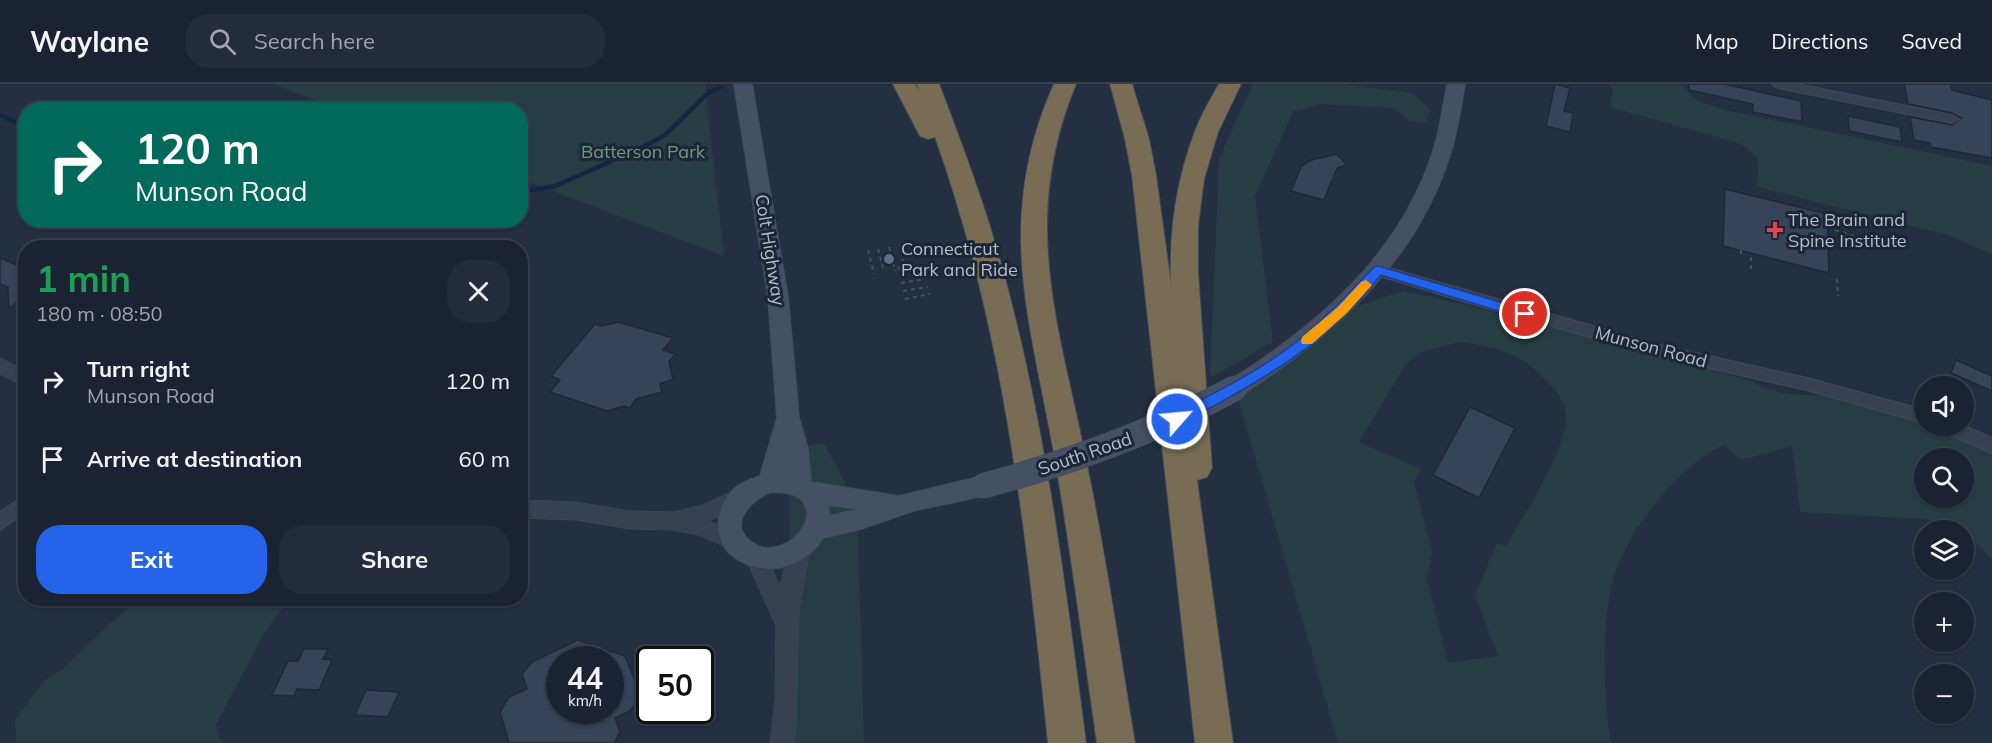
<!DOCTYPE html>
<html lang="en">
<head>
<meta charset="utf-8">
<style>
  body { margin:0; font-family:Mulish,sans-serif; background:#242b3a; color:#f1f3f6; height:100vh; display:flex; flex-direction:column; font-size:22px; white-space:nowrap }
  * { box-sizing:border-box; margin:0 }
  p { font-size:20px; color:#a0a4ac }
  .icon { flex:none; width:33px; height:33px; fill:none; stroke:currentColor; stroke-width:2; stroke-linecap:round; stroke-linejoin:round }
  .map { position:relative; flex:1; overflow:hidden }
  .side { position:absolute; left:18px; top:156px; width:510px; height:366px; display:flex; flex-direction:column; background:#1b2332; border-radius:24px; box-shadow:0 2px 4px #0004,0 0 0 2px #39404d }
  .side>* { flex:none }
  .top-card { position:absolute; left:18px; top:18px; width:510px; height:126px; border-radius:24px; box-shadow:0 2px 4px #0004,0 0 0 2px #39404d; background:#00695c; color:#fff; overflow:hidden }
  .tools { position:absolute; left:1914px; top:292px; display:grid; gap:12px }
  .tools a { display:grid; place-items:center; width:60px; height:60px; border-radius:50%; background:#1b2332; box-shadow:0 2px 4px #0004,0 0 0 2px #39404d; font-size:30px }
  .speed { position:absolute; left:546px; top:562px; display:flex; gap:12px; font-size:30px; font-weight:700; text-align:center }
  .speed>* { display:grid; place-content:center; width:78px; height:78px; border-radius:50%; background:#1b2332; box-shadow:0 2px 4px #0004,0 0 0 2px #39404d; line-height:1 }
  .speed small { font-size:15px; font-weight:400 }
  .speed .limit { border:3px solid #111; border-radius:9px; background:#fff; color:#111 }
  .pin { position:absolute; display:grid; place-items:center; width:51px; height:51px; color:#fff; margin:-26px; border:3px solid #fff; border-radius:50%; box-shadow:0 2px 6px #0007 }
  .me { position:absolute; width:66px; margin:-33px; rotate:63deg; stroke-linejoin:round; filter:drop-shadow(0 0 4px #0008) }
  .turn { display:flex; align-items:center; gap:21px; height:126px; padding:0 18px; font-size:27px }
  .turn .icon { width:78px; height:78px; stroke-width:2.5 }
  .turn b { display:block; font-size:42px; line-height:51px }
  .round { display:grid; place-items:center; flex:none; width:63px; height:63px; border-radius:24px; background:#242b3a }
  .headline { display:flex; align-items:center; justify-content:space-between; height:102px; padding:0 18px }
  h1 { font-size:36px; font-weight:700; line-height:45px; color:#1e9e55 }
  .cta { display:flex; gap:12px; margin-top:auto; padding:12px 18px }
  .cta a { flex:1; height:69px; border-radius:24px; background:#2563eb; color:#fff; font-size:24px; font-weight:700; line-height:69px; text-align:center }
  .cta a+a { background:#242b3a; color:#f1f3f6 }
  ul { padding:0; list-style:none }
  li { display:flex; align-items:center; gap:18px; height:78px; padding:0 18px }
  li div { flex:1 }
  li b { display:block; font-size:22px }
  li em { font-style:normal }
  header { display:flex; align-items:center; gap:36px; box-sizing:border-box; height:84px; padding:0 30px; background:#1b2332; border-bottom:2px solid #39404d }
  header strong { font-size:28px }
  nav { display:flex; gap:33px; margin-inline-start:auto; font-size:21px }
  .search { width:420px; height:54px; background:#242b3a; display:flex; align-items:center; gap:15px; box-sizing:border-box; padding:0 21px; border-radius:24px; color:#a0a4ac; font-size:22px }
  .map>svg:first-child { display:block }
  .green { fill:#263e43; fill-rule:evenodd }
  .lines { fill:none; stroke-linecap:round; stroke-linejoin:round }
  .stream { stroke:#162541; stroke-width:4.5 }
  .building { fill:#364358; stroke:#1f2839; stroke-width:1.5 }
  .minor-casing { stroke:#424a5b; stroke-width:2 }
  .tertiary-casing { stroke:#424a5b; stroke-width:1 }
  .secondary-casing { stroke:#424a5b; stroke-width:2 }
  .motorway-casing { stroke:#434c5c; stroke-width:2 }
  .path { stroke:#3f575b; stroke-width:2; stroke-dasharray:4 4; stroke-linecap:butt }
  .minor { fill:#384151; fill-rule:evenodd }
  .tertiary { fill:#384151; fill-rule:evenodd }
  .secondary { fill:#465065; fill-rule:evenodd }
  .motorway { fill:#786c55; fill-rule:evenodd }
  .secondary-bridge-casing { stroke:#424a5b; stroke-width:26; stroke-linecap:butt }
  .secondary-bridge { stroke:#465065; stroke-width:25 }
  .route { fill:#2563eb; stroke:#184099; stroke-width:1.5 }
  .slow { fill:#f59e0b }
  .health-dot { fill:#e0444e; stroke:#1d2637; stroke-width:2 }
  .service-dot { fill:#5c6f8a; stroke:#1d2637; stroke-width:2 }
  .labels { text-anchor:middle; stroke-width:6; stroke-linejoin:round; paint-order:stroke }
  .park-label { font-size:18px; fill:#6b9e79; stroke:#1d2637 }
  .poi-label { font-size:18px; fill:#b5bccc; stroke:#1d2637; text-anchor:start }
  .street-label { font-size:18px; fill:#b5bccc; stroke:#1d2637 }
</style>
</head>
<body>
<header>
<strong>Waylane</strong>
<div class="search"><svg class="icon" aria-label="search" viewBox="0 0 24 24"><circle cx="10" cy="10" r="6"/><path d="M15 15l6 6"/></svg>Search here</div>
<nav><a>Map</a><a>Directions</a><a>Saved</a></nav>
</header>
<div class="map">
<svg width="1992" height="659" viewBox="0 0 1992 659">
  <rect width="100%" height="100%" fill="#242f42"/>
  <path class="green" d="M273 0H705L724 172 521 95 520 26 338 25Z
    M1253 0H1342L1412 9 1430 25 1426 39 1410 37 1394 24 1320 20 1293 28 1255 112 1273 258 1210 294 1219 75Z
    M1609 0H1681L1697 17 1725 26 1992 82V170L1948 151 1757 103 1758 75 1742 60 1610 23 1613 6Z
    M1403 207 1463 220 1749 296C1769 308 1798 313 1821 311L1910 335 1921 332 1924 333V342H1948L1992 362V476L1957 437 1800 428 1792 362 1741 376 1724 361C1675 384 1619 455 1610 509 1604 542 1603 575 1606 609 1607 626 1607 643 1612 659H1338L1235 304 1334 230ZM1459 258C1490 261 1520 269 1542 292 1550 300 1563 313 1565 325 1573 359 1523 432 1506 462L1497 459 1475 511 1498 572 1448 579 1427 495 1432 467 1414 398 1421 385 1359 358 1406 280 1421 268ZM1924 375H1964V414H1924Z
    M788 333 801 362 824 359 857 421 864 659H779L790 490Z
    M140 514 288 515 264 550 216 640 219 655 227 659H16L15 636 44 597 63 585 104 545Z"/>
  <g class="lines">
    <path class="stream" d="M0 31 26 43
      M520 108 555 102 641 64 665 51 708 9 721 3"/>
  </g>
  <path class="building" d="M1555 0 1570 4 1564 27 1573 29 1570 48 1546 42Z
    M1689 0H1724L1801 17 1802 38 1753 28V20L1689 6Z
    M1904 0H1950L1952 6 1992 16V74L1931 63 1930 59 1914 56 1910 33 1952 41 1961 34 1952 29 1908 20Z
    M1848 32 1900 43 1902 58 1849 47Z
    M1337 70 1347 81 1337 84 1324 116 1291 107 1301 83 1311 76Z
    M1725 105 1827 130 1829 189 1723 162Z
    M0 174 26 185V212L9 224 8 203 0 200Z
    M618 238 673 254 663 266 675 270 669 278 673 295 660 300 662 308 636 315 630 324 624 322 607 327 550 308 560 296 551 292 595 240 602 242Z
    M1956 276 1992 292V307L1951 289Z
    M1470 323 1515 344 1479 414 1433 391Z
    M578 556 591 561 596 576H560V627H610V567L625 572 641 612 630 627 615 634 620 648 614 659H509L500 628 509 613 527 605 522 590 532 578Z
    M304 565H328L323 575 332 576 319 606 297 605 294 612 272 611 288 577H298Z
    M366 606 399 608 388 633 355 631Z"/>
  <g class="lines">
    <defs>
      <path id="minor" d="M1772 0H1797L1952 31 1959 35 1952 39 1778 4Z
        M1378 181 1660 261 1807 294 1924 326V339L1807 306 1660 273 1462 217 1373 190 1371 186 1373 182Z
        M1940 342H1964L1992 354V369L1942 347Z
        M26 411V428L0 446V428Z"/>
      <path id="tertiary" d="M0 274 26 287V303L0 290Z
        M742 403 749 406 752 412 749 418 709 437 742 452 745 458 742 464 734 467 699 451 672 446 630 445 576 436 520 434V416L576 418 630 427 674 428 702 421Z
        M799 456 807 458 810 465 799 524 796 644 794 659H770L775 616 776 542 745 473 748 466 756 464 764 466 780 502 791 458Z"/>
      <path id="secondary" d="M734 0H752L788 213 799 333 808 365 811 398 899 412 983 392 991 395 995 402 991 409 983 412 913 427 861 445 823 454C805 484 764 495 734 473 711 456 715 422 735 404 742 398 751 395 760 392L777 334 768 213ZM771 408C778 409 787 408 794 411 831 429 781 484 749 456 728 438 753 415 771 408ZM828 421 858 425 830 432Z
        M1447 0H1465C1461 23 1458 46 1451 68 1418 176 1335 251 1243 310L1235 313 1227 310 1224 304 1227 298C1317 242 1400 171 1433 67 1440 45 1443 22 1447 0Z"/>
      <path id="motorway" d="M893 0H915L919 7 917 0H939C959 52 979 105 995 159 1043 321 1064 491 1086 659H1048C1027 455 1005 247 935 53L928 55 920 52Z
        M1054 0H1076C1017 142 1062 249 1089 391 1107 479 1120 570 1135 659H1097C1084 570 1073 481 1058 393 1035 248 990 144 1054 0Z
        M1110 0H1132L1149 55 1156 91 1171 201C1169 149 1176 98 1194 50 1200 33 1210 16 1219 0H1241L1218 48 1204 95 1198 142V189L1212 384 1207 393 1197 396 1233 659H1195L1132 91 1125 55Z"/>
    </defs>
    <use href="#minor" class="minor-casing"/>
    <use href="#tertiary" class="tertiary-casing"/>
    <use href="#secondary" class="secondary-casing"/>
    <use href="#motorway" class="motorway-casing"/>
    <path class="path" d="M1835 146 1855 152 1879 164
      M910 160 913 172
      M889 163 895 187
      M878 165 884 188
      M868 166 874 190
      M1741 166V170
      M1751 173V189
      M898 186 903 175 900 161
      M1837 195 1838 212
      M901 199 925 195
      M903 207 928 203
      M905 215 930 210"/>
    <use href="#minor" class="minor"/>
    <use href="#tertiary" class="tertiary"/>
    <use href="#secondary" class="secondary"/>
    <use href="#motorway" class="motorway"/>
    <defs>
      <path id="secondary-bridge" d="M983 402C1071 378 1155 348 1235 304"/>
    </defs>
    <use href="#secondary-bridge" class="secondary-bridge-casing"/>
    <use href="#secondary-bridge" class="secondary-bridge"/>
  </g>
  <path class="route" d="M1378 182 1530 227 1531 230 1525 235 1381 191C1370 204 1359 217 1347 229 1300 276 1240 308 1182 339H1172L1170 335 1172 331C1213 310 1255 289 1291 262 1322 238 1348 211 1374 183Z"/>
  <path class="slow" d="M1366 196 1372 201 1347 229 1312 260H1302L1301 257 1302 253 1338 223 1361 198Z"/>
  <path class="health-dot" d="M1772 137h6v6h6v6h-6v6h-6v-6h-6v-6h6z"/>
  <circle class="service-dot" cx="889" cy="175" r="6"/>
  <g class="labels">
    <g class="park-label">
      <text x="643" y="74">Batterson Park</text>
    </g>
    <g class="poi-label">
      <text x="1788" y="142">The Brain and<tspan x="1788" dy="21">Spine Institute</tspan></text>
      <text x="901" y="171">Connecticut<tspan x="901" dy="21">Park and Ride</tspan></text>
    </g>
    <g class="street-label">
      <text transform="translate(770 166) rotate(81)" y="6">Colt Highway</text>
      <text transform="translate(1651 263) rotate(15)" y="6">Munson Road</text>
      <text transform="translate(1085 370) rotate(-19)" y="6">South Road</text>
    </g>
  </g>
</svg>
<div class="tools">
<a><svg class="icon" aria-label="sound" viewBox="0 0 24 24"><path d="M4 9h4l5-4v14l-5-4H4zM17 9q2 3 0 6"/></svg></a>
<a><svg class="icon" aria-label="search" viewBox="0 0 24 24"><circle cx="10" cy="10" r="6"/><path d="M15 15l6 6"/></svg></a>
<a><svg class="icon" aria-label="layers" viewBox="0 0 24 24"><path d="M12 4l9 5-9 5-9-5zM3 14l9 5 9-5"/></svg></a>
<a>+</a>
<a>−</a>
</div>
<div class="speed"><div>44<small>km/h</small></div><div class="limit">50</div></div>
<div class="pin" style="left:1525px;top:230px;background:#d93025"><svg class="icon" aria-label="arrive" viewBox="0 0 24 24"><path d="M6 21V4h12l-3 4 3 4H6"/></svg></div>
<svg class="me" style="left:1177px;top:335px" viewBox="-20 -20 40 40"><circle r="17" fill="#2563eb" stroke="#fff" stroke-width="3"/><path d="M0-11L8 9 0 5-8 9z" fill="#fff"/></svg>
<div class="top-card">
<div class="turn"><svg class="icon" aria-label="right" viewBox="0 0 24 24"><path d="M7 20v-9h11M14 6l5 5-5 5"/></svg><div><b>120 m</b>Munson Road</div></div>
</div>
<section class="side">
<div class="headline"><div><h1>1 min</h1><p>180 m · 08:50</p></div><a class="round"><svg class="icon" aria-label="close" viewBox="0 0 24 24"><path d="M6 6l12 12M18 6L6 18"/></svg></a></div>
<ul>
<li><svg class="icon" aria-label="right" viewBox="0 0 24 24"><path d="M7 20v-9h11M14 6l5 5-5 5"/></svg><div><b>Turn right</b><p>Munson Road</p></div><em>120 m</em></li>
<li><svg class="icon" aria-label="arrive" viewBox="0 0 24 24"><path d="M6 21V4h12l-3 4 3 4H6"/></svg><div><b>Arrive at destination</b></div><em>60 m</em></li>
</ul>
<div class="cta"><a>Exit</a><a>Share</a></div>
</section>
</div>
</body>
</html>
